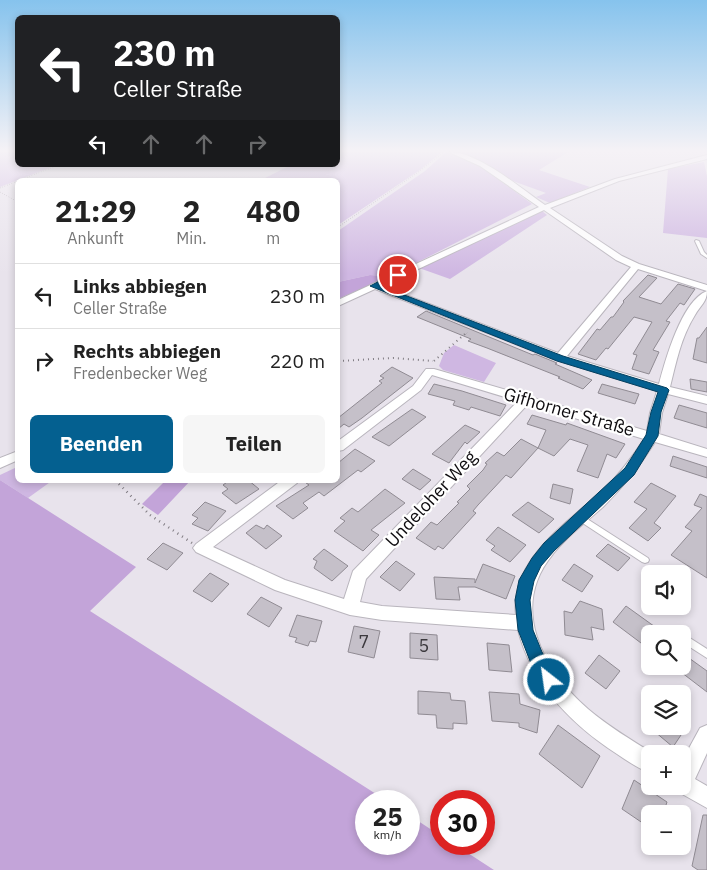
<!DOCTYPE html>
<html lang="de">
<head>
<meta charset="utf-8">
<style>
  body { margin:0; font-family:"IBM Plex Sans",sans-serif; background:#f6f6f6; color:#222; height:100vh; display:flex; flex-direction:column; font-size:19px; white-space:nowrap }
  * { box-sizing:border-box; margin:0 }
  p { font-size:16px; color:#767676 }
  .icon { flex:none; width:28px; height:28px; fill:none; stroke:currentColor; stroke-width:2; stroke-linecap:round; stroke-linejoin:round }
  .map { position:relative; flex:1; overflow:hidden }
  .panel { position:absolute; left:15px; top:178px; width:325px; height:305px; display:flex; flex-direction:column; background:#fff; border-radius:8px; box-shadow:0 2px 8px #0003 }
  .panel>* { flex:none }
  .hud { position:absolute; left:15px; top:15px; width:325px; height:152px; border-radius:8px; box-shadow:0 2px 8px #0003; background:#202124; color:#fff; overflow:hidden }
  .controls { position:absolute; left:641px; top:565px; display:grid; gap:10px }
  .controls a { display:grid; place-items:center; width:50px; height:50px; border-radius:8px; background:#fff; box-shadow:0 2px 8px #0003; font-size:25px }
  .speed { position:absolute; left:355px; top:790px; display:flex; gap:10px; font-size:25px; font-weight:700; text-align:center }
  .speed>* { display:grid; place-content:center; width:65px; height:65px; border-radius:50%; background:#fff; box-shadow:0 2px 8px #0003; line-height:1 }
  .speed small { font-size:12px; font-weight:400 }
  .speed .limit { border:8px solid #d22; background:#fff; color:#111 }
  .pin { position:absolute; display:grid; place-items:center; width:42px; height:42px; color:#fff; margin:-21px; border:2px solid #fff; border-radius:50%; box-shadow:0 1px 5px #0007 }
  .me { position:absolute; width:55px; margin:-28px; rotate:330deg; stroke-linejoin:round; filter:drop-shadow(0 0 4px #0008) }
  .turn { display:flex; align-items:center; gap:18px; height:105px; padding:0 15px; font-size:22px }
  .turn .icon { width:65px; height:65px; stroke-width:2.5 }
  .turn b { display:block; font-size:35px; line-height:42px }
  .lanes { display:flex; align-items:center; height:48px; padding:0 15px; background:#0003; justify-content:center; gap:25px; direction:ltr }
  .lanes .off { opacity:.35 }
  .eta { display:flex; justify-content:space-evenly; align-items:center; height:85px; text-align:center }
  .eta b { font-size:30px; font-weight:700; line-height:35px }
  .cta { display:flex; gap:10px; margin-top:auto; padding:10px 15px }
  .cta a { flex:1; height:58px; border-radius:8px; background:#046090; color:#fff; font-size:20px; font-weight:700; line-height:58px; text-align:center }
  .cta a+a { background:#f6f6f6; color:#222 }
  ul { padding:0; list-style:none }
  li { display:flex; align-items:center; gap:15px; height:65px; padding:0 15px; border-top:1px solid #e0e0e0 }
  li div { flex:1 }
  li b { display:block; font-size:19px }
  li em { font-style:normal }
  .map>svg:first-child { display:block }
  .green { fill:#cfb7e2 }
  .forest { fill:#c3a4d9 }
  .building { fill:#c5c0c9; stroke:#908b93 }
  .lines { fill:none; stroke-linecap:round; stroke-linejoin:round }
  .service-casing { stroke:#b9b5bd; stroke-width:2 }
  .minor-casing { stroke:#b9b5bd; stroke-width:2 }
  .path-far2 { stroke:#817d83; stroke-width:1; stroke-dasharray:0.5 2; stroke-linecap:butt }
  .path-far1 { stroke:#817d83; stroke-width:2; stroke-dasharray:1 4; stroke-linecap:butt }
  .path { stroke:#817d83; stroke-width:2.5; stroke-dasharray:1 4.5; stroke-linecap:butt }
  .service { fill:#fff; fill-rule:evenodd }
  .minor { fill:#fff; fill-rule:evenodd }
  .route { fill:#046090; stroke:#033e5e }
  .labels { text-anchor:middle; stroke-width:4.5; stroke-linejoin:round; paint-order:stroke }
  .street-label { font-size:18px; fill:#0e0c0f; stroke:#fff }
  .near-number-label { font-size:18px; fill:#3c393e }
</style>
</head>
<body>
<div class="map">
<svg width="707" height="870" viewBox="0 0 707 870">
  <rect width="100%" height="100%" fill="#e8e3ec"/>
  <path class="green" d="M0 152H17L18 165H57L0 187Z
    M338 152H442L420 170 338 225V180H261L291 165H338Z
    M446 152 480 166 532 204 418 262 384 276 370 275 338 282V231L425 171Z
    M458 152H568L539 170 590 187 550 203 536 197 546 193 510 180 486 163Z
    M704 162 707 176V238L663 233 668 169Z
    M542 211 547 215 450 279 419 268Z
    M454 345 496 363 484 382 443 370 439 366 444 353Z
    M17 467 18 480H53L28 498 0 480V475Z"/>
  <path class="forest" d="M419 264 338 299V282L370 275 384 276Z
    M0 480 136 567 90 611 387 801H366V844H409V815L441 836V844H454L494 870H0Z
    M166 480H191L158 515 142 504Z"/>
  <path class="building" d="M648 275 657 278 639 297 661 304 678 284 695 289 684 305 680 303 666 321 670 322 653 350 659 352 649 374 632 369 637 355 633 354 652 322 634 317 608 349 606 348 596 360 578 354 597 329 600 330 611 317H613L624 302 623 301Z
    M426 311 533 355 535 354 557 363 555 364 592 380 583 389 558 378 560 377 487 348 468 341 471 339 417 317Z
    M707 327V363L693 359 697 338H699Z
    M392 367 413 378 362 418 349 427 344 424 338 429V418L382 383 379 381 384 378 380 376Z
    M690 379 707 382V392L691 389Z
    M434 384 462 391 506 405 500 416 471 407 469 410 453 405 455 401 428 394Z
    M602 384 639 394 635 404 598 393Z
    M679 405 707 413V428L674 418Z
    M412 409 426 417 389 446 372 437Z
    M532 415 566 425 567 423 625 444 616 458 607 454 598 478 577 471 588 445 570 439 554 456 538 448 511 478 506 475 478 505 473 511 476 513 443 549 438 546 435 550 416 538 431 522 437 525 459 503 457 502 470 489 467 486 483 470 487 464 485 463 497 452 504 456 521 439 538 448 546 430 527 424Z
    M465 425 480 432 467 444 465 442 449 463 432 454Z
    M355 449 375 461 361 472 358 470 324 496 319 492 303 503 308 508 293 519 276 506 309 485 302 480H338V463Z
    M673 456 707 467V478L670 466Z
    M413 469 431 480 420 490 402 479Z
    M230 480H248L259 489 236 504 222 493 228 489 223 485Z
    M651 483 676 496 654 523 661 528 648 541 629 528 647 509 634 502Z
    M553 484 573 489 570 504 550 498Z
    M385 489 405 503 371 530 379 535 363 551 334 531 345 521 340 518 352 508 358 512Z
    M700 494 707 497V578L671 555 692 531 685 527 702 508 694 505Z
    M205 502 226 511 208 531 192 524 198 518 192 515Z
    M528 502 554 519 539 533 512 515Z
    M256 525 264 529 267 525 282 536 266 549 246 533Z
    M498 527 526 545 510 562 491 550 495 546 486 540Z
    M163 543 183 553 167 570 147 559Z
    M608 544 630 558 618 571 596 556Z
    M324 549 348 566 332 581 314 568 317 561 313 559Z
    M396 561 415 574 400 591 380 577Z
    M483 564 515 576 506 599 475 587H458L460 600 436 599 434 577 475 579V583Z
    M574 564 593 576 582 592 562 580Z
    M210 573 229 584 212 602 193 591Z
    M261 597 282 608 269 627 247 614Z
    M580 601 602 609 604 630 591 627 593 640 565 635 564 611 572 613Z
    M626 606 658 629 654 634H650V639L645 646 613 622Z
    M297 615 322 621 316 642 310 641 308 646 295 642 297 638 289 636Z
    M354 626 380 631 374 658 348 652Z
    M410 633 437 635 438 660 410 658Z
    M487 643 509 645 512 672 489 670Z
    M682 653 707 671V692L673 666H682Z
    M599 655 620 671 606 689 585 673Z
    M418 691 450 693 451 700 465 701 467 724 453 723V729L437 728 436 715 418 714Z
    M489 692 519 694 520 704 540 710 537 733 519 727V723L492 721Z
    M558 725 600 756 582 788 539 754Z
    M648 726H687L673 747Z
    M634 780 667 802 663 814H650V828L622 809Z
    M703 815H707V870H698L692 866Z"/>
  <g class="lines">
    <defs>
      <path id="service" d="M696 240 699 241 704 252 707 255V258L701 254 695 241Z
        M581 515 648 558 649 560 648 562 645 563 642 562 578 520 577 518 578 516Z
        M673 626 676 627 682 633 707 649V658L682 642V634H671L669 630 670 627Z"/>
      <path id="minor" d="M449 152C479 152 520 188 545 205L615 179 707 155V159L619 181 550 208 622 256 639 264 707 285V291L638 269 567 356 659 384C665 361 682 300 707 291 707 302 700 306 695 315 681 337 676 363 670 387L707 396V404L668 394 662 413 659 434 707 449V457L655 442C640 466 623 487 603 507 586 522 567 536 553 554 509 607 542 669 588 709 608 726 631 740 654 754H650V773C638 768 627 761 617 754 571 724 532 685 518 630L382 620 350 615 275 590 196 552 193 548 196 544 282 480H299L297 483 213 547 285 580 344 599 353 571 518 401 432 375 421 390 343 450 338 451V441L413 386 426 369H434L647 431 650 413 657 391 556 360 375 289 338 306V300L539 207 480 166ZM544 210 616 260 631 267 558 353 382 286ZM528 404 644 439C633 456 621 472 606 487 571 521 509 558 516 615L382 606 360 602 366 579Z
        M18 451V460L0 468V458Z
        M707 725V753L695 779 707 786V808L675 790 673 786H682V761L700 728Z"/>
    </defs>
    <use href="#service" class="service-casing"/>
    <use href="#minor" class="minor-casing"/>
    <path class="path-far2" d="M20 180 59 165
      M0 188 18 181
      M0 192 18 202
      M338 227 417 173 444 152
      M465 335 468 332"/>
    <path class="path-far1" d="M338 361 393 358 433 361
      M434 361 466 333"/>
    <path class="path" d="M115 480 150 515 192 543"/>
    <use href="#service" class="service"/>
    <use href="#minor" class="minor"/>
  </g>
  <linearGradient id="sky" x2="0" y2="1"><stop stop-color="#86c3ed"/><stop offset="0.55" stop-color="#f5f2f6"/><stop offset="1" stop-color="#f5f2f6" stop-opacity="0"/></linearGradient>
  <rect width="707" height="274" fill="url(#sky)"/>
  <path class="route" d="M395 273 402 275 381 286 563 356 667 388 669 390 661 412 658 436 634 475 554 551 541 566 534 581 530 600 533 630 542 652 558 680 555 686 549 688 544 686 530 661 518 630 515 600 519 580 532 558 544 543 625 468 646 435 651 412 658 392 557 361 370 286Z"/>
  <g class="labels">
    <g class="street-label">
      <text transform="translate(569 412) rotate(16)" y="6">Gifhorner Straße</text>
      <text transform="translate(431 499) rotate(-47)" y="6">Undeloher Weg</text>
    </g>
    <g class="near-number-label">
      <text x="364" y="648">7</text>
      <text x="424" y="652">5</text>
    </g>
  </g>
</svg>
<div class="controls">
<a><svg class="icon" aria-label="sound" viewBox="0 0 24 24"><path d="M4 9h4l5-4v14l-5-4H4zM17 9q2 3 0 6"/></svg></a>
<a><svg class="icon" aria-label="search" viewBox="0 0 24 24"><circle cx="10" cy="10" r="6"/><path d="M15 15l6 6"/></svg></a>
<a><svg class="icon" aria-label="layers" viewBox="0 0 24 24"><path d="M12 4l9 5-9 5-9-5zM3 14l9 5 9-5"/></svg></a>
<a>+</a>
<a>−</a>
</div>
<div class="speed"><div>25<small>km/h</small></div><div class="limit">30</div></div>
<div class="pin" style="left:398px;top:275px;background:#d93025"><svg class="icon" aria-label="arrive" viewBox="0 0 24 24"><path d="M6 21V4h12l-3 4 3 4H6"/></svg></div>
<svg class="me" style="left:549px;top:680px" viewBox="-20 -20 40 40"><circle r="17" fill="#046090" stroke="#fff" stroke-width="3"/><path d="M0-11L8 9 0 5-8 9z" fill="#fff"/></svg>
<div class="hud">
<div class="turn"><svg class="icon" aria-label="left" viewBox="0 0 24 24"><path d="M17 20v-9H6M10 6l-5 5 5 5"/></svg><div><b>230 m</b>Celler Straße</div></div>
<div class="lanes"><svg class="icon" aria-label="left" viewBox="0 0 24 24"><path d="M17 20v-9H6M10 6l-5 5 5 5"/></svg><svg class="icon off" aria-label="ahead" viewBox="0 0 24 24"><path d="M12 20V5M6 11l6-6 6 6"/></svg><svg class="icon off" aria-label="ahead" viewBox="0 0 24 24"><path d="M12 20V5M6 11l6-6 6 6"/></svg><svg class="icon off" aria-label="right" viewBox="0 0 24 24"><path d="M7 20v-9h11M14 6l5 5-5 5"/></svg></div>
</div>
<section class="panel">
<div class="eta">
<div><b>21:29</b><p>Ankunft</p></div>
<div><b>2</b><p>Min.</p></div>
<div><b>480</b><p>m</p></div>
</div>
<ul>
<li><svg class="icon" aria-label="left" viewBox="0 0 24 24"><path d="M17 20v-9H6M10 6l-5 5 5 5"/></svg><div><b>Links abbiegen</b><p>Celler Straße</p></div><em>230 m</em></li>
<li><svg class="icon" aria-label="right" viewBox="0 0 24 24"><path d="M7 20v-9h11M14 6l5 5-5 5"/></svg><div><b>Rechts abbiegen</b><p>Fredenbecker Weg</p></div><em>220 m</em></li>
</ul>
<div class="cta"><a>Beenden</a><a>Teilen</a></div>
</section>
</div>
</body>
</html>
